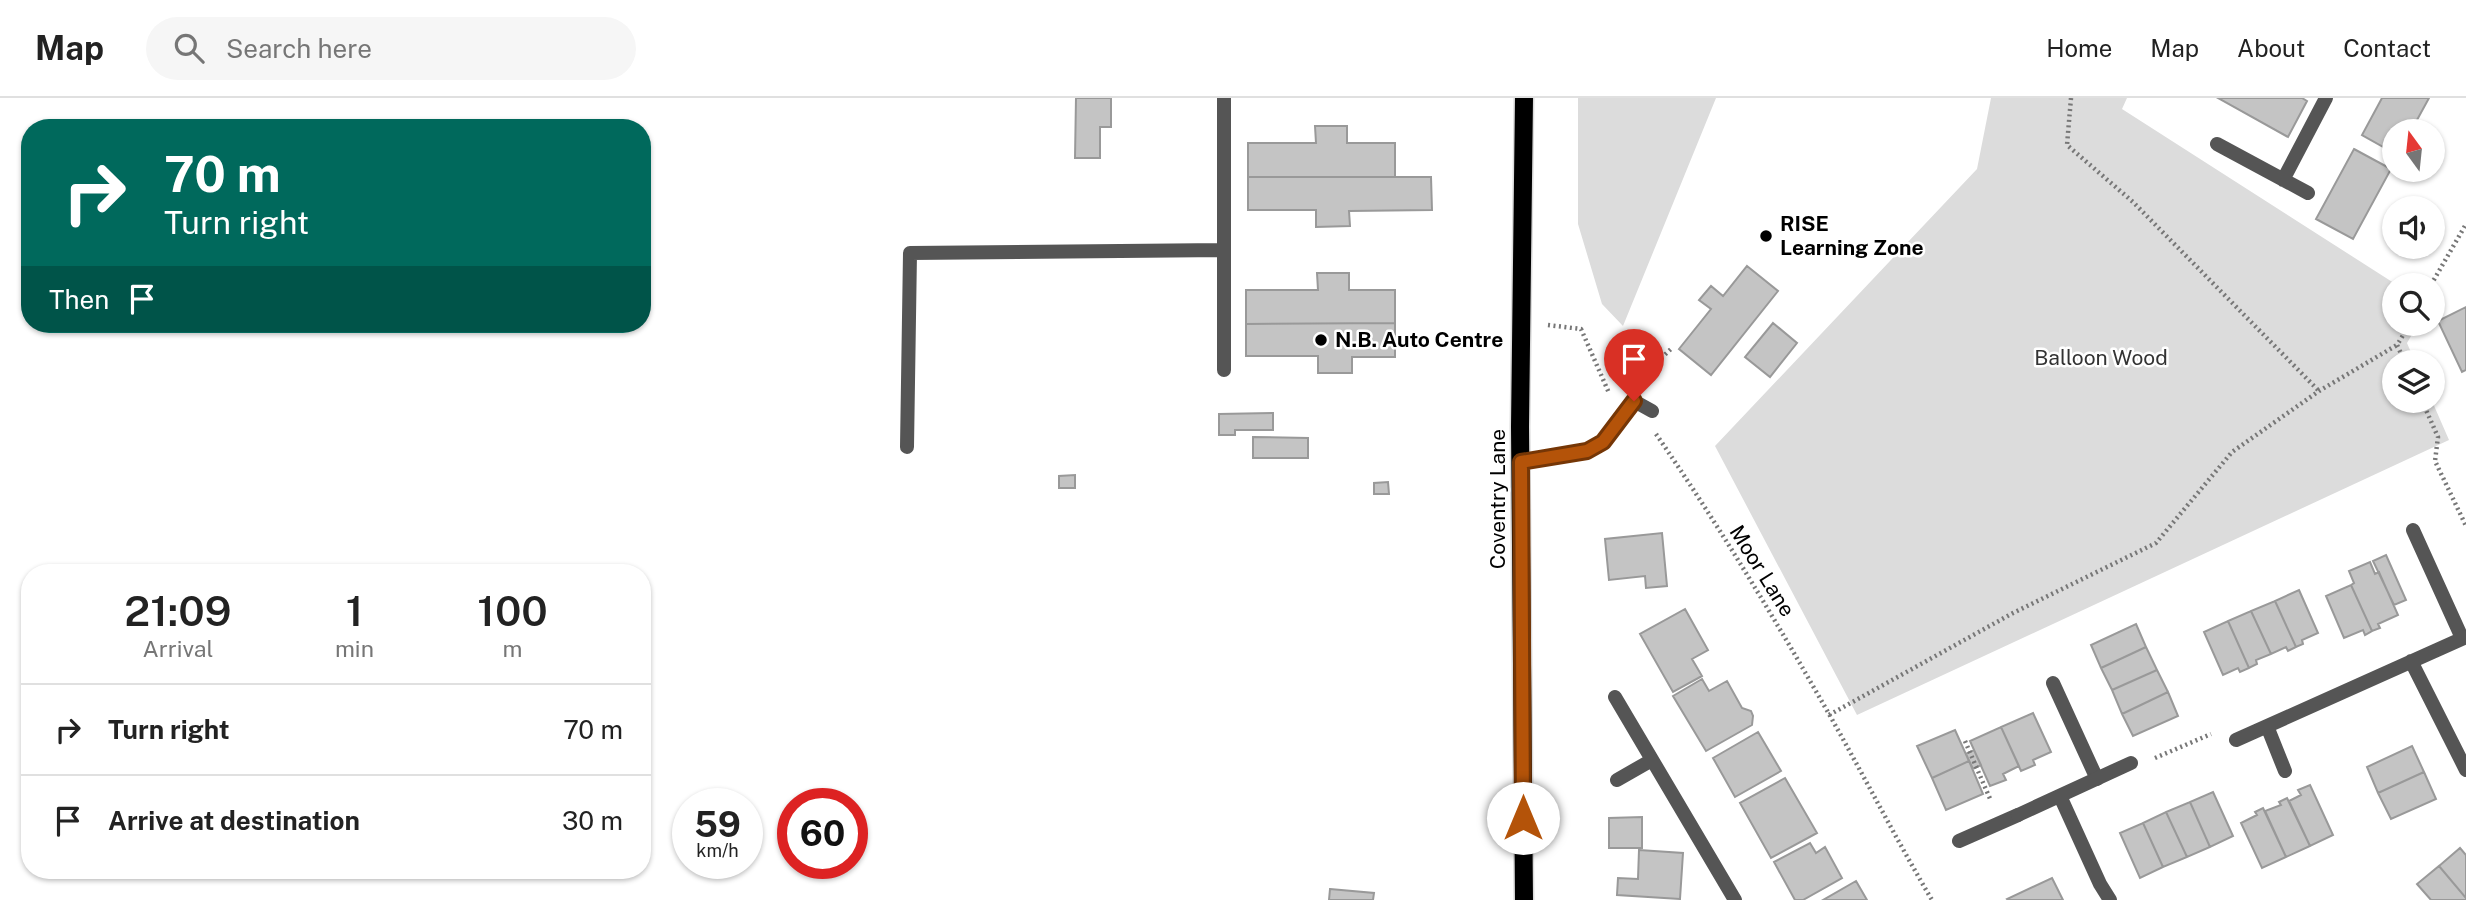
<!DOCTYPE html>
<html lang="en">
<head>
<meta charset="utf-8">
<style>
  body { margin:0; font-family:"Public Sans",sans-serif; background:#f6f6f6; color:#222; height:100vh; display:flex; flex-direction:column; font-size:26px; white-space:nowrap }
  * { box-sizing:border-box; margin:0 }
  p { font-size:23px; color:#767676 }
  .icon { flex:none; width:38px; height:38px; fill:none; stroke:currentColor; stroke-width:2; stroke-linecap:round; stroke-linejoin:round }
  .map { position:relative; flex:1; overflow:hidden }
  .drawer { position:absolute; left:21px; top:466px; width:630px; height:315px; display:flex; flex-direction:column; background:#fff; border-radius:28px; box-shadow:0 2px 5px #0004 }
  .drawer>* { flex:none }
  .banner { position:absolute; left:21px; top:21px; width:630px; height:214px; border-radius:28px; box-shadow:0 2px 5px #0004; background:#00695c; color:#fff; overflow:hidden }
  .needle { width:46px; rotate:345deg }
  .tools { position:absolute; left:2382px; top:21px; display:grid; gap:14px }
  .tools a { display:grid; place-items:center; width:63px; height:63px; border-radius:50%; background:#fff; box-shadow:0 2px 5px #0004; font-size:35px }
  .speed { position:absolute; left:672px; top:690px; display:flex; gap:14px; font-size:35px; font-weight:700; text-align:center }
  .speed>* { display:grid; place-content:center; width:91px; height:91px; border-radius:50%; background:#fff; box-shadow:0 2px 5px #0004; line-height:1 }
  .speed small { font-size:18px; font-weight:400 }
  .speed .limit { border:10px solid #d22; background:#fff; color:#111 }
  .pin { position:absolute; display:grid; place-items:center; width:60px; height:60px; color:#fff; margin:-72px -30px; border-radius:50% 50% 50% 0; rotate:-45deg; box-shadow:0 0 7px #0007 }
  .pin .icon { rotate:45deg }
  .me { position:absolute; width:77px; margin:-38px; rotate:0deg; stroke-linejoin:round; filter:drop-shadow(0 0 5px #0008) }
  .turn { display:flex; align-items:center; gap:24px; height:147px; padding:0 28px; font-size:32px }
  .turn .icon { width:91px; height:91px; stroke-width:2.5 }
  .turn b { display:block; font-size:49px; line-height:60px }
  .then { display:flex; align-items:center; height:66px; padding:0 28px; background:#0003; gap:14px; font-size:26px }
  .eta { display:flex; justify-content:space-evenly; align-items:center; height:119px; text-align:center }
  .eta b { font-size:42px; font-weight:600; line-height:49px }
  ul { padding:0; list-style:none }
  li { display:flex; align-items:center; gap:21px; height:91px; padding:0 28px; border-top:2px solid #e0e0e0 }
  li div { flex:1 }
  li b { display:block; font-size:26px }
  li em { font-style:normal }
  header { display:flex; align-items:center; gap:42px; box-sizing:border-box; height:98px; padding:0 35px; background:#fff; border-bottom:2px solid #e0e0e0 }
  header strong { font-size:33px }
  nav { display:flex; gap:38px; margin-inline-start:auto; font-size:24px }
  .search { width:490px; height:63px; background:#f6f6f6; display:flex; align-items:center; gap:18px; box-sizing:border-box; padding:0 24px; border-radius:38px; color:#767676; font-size:26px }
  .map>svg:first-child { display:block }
  .green { fill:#dcdcdc }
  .building { fill:#c4c4c4; stroke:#999; stroke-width:2 }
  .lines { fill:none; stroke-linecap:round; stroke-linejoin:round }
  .primary-casing { stroke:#dbdbdb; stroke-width:21 }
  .path { stroke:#777; stroke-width:4.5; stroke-dasharray:2 3.5; stroke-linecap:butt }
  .service { stroke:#555; stroke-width:14 }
  .minor { stroke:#555; stroke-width:14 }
  .primary { stroke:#000; stroke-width:18 }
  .route-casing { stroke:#753606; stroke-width:18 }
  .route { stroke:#b45309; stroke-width:12 }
  .poi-dot { fill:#000; stroke:#fff; stroke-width:2.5 }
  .labels { text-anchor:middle; stroke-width:5; stroke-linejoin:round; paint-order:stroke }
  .poi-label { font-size:21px; font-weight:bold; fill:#000; stroke:#fff; text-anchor:start }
  .park-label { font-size:21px; fill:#333; stroke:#fff }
  .street-label { font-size:21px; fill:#000; stroke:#fff }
</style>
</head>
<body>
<header>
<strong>Map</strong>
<div class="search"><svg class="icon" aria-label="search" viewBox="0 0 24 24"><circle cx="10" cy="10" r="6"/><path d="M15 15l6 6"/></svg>Search here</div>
<nav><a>Home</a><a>Map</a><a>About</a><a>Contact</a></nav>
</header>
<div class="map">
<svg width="2466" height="802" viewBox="0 0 2466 802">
  <rect width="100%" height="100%" fill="#fff"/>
  <path class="green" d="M1578 0H1716L1623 228 1602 206 1578 126Z
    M1991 0H2127L2122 11 2397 187H2394V226H2418L2407 245 2415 264H2394V303H2432L2449 342 1857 617 1715 348 1977 71Z"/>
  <path class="building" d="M1076 0H1111V29H1100V60H1075Z
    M2218 0H2302L2307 3 2288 39Z
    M2382 0H2429L2411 33H2394V55L2362 37Z
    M1315 28H1347V45H1395V79H1248V45H1316Z
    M2354 51 2391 71 2353 141 2316 121Z
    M1248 79H1431L1432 112 1349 113 1350 128 1316 129V112H1248Z
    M1747 168 1778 193 1711 277 1679 251 1711 211 1699 202 1711 188 1723 198Z
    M1317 175H1349V192H1395V225L1246 226V192H1318Z
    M2466 209V272L2462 274 2438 223Z
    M1395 225V259H1352V275H1318V258H1246V226Z
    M1773 225 1797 245 1770 279 1745 259Z
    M1273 315V332H1235V337H1219V316Z
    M1253 339 1308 340V360H1253Z
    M1075 377V390H1059V378Z
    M1388 384 1389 396H1374V385Z
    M1662 435 1667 488 1646 490 1645 478 1609 482 1605 441Z
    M2386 457 2406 502 2394 507 2373 463Z
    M2370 464 2375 476 2379 474 2398 517 2378 526 2380 530 2372 533 2351 487 2354 485 2349 473Z
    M2351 487 2372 533 2365 537 2363 532 2344 540 2326 498Z
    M2299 492 2318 535 2302 542 2303 546 2296 549 2275 503Z
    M2275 503 2296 549 2288 553 2286 549 2271 556 2251 513Z
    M1685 511 1708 552 1692 561 1702 578 1673 594 1640 536Z
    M2251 513 2271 556 2256 562 2257 566 2249 570 2228 523Z
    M2228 523 2249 570 2240 574 2238 570 2223 577 2204 534Z
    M2136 526 2146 549 2101 570 2091 547Z
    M2146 549 2157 572 2112 592 2101 570Z
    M2157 572 2168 594 2122 616 2112 592Z
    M1702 581 1709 593 1727 583 1742 610 1751 613 1753 618 1752 627 1706 653 1673 598Z
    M2168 594 2178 618 2133 638 2122 616Z
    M2033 615 2051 654 2033 662 2035 667 2021 673 2001 629Z
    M2001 629 2019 668 2003 676 2006 682 1990 688 1970 643Z
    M1955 632 1969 663 1932 680 1917 648Z
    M1758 634 1781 673 1735 699 1713 660Z
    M2412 648 2424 674 2378 695 2367 669Z
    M1974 652 1981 667 1973 671 1966 656Z
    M1969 663 1983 696 1946 712 1932 680Z
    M2424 674 2436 701 2391 721 2378 695Z
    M1785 680 1817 735 1771 760 1740 705Z
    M2310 687 2333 737 2310 748 2289 703 2301 697 2298 692Z
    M2213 694 2233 738 2210 749 2190 704Z
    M2287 700 2310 748 2286 759 2265 713 2281 707 2279 704Z
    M2190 704 2210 749 2187 759 2166 714Z
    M2263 710 2286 759 2262 770 2241 725 2257 717 2255 714Z
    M2166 714 2187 759 2163 769 2143 725Z
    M1642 719V750H1609V720Z
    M2143 725 2163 769 2140 780 2120 735Z
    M1810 745 1816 755 1825 749 1842 780 1803 802H1795L1774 764Z
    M2460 750 2466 757V800L2439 768Z
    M1639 752 1683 755 1680 801 1617 797 1618 780 1638 781Z
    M2439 768 2466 800V802H2431L2417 786Z
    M2052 780 2063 802H2008L2007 801Z
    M1856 783 1867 802H1823Z
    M1330 791 1374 795 1373 802H1329Z"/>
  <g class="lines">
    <defs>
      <path id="primary" d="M1524 802 1520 329 1524 0"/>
    </defs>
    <use href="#primary" class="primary-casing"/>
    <path class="path" d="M2071 0 2067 47 2133 104 2319 293
      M2431 187 2466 126
      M1548 227 1581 231 1609 295
      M2405 264 2397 247 2410 226
      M1641 279 1672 250
      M2422 303 2438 339 2435 363 2466 428
      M1656 336C1718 426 1775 521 1829 616 1864 678 1896 741 1932 802
      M1829 617 2013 515 2156 445 2232 354 2319 293 2397 247
      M1965 643 1991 703
      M2155 660 2211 636"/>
    <path class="service" d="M1224 272V0
      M907 349 910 155 1224 152
      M1521 364 1587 353 1603 344 1634 303 1652 313
      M2413 432 2462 540
      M2053 585 2097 681
      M1959 743 2018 717"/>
    <path class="minor" d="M2217 46 2308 95
      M2283 82 2326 0
      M2411 563 2466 672
      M1615 599 1735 802
      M2267 628 2285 673
      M2236 642 2466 539
      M1617 682 1652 662
      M2060 698 2100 786 2110 802
      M2018 717 2131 665"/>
    <use href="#primary" class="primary"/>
  </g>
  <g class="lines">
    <defs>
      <path id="route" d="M1523 720 1521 364 1587 353 1603 344 1634 303"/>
    </defs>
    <use href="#route" class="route-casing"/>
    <use href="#route" class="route"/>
  </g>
  <g class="poi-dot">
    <circle cx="1766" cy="138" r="7"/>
    <circle cx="1321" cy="242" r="7"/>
  </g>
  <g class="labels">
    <g class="poi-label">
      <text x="1780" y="133">RISE<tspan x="1780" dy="24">Learning Zone</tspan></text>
      <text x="1335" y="249">N.B. Auto Centre</text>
    </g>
    <g class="park-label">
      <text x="2101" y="267">Balloon Wood</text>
    </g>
    <g class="street-label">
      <text transform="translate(1498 401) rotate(-90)" y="7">Coventry Lane</text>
      <text transform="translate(1762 473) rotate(58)" y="7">Moor Lane</text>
    </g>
  </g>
</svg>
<div class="tools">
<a><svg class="needle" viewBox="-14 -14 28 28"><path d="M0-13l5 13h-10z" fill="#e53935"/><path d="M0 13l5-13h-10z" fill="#767676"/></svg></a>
<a><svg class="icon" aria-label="sound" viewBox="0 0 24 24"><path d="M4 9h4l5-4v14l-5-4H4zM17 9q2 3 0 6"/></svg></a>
<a><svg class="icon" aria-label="search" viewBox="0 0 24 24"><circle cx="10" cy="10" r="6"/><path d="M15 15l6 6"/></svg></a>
<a><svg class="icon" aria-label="layers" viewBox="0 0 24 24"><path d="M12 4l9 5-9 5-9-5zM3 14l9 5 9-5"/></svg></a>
</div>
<div class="speed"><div>59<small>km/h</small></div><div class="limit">60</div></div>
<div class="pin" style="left:1634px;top:303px;background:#d93025"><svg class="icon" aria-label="arrive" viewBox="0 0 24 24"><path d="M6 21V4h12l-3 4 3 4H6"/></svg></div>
<svg class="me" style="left:1523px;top:720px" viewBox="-20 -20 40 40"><circle r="19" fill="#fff"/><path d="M0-13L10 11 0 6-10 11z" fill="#b45309"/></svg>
<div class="banner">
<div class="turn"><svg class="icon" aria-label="right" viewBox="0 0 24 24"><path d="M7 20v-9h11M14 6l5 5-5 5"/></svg><div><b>70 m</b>Turn right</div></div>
<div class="then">Then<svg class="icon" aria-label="arrive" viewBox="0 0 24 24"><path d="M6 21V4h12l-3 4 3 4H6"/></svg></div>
</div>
<section class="drawer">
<div class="eta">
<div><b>21:09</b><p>Arrival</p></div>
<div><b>1</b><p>min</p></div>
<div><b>100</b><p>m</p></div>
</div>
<ul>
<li><svg class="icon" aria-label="right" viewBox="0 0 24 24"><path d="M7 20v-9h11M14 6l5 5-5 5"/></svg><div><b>Turn right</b></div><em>70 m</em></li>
<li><svg class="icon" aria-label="arrive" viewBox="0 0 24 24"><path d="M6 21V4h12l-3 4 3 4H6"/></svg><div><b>Arrive at destination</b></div><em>30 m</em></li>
</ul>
</section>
</div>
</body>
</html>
